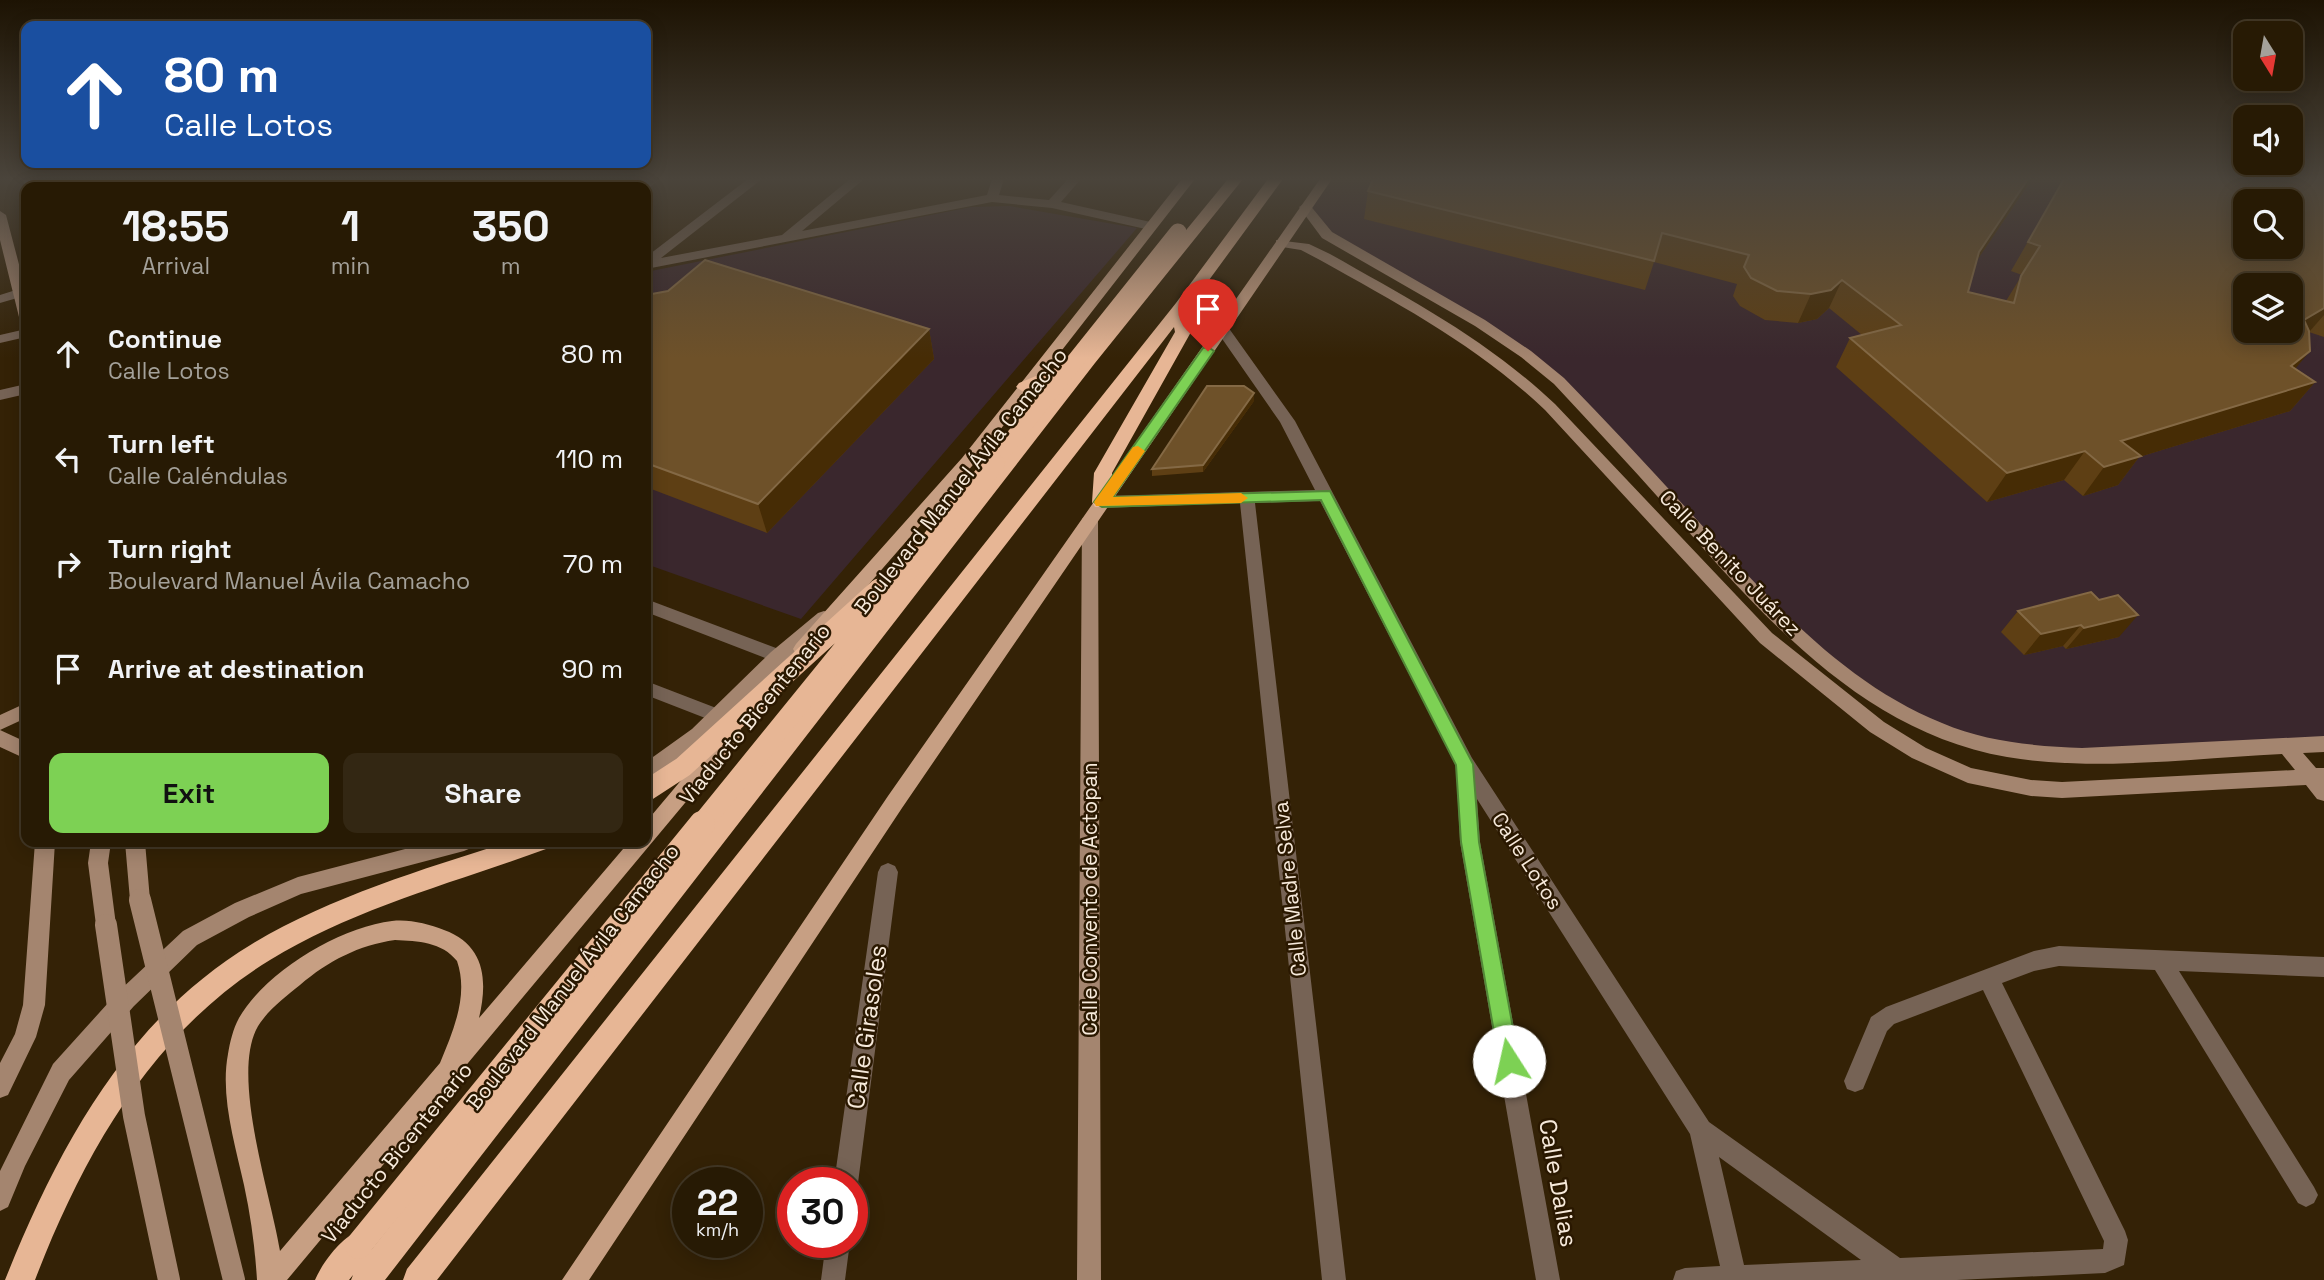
<!DOCTYPE html>
<html lang="en">
<head>
<meta charset="utf-8">
<style>
  body { margin:0; font-family:"Space Grotesk",sans-serif; background:#332713; color:#f1f3f6; height:100vh; display:flex; flex-direction:column; font-size:26px; white-space:nowrap }
  * { box-sizing:border-box; margin:0 }
  p { font-size:23px; color:#a4a19a }
  .icon { flex:none; width:38px; height:38px; fill:none; stroke:currentColor; stroke-width:2; stroke-linecap:round; stroke-linejoin:round }
  .map { position:relative; flex:1; overflow:hidden }
  .side { position:absolute; left:21px; top:182px; width:630px; height:665px; display:flex; flex-direction:column; background:#271a04; border-radius:14px; box-shadow:0 4px 18px #0003,0 0 0 2px #433826 }
  .side>* { flex:none }
  .top-card { position:absolute; left:21px; top:21px; width:630px; height:147px; border-radius:14px; box-shadow:0 4px 18px #0003,0 0 0 2px #433826; background:#1a4fa0; color:#fff; overflow:hidden }
  .needle { width:46px; rotate:169deg }
  .buttons { position:absolute; left:2233px; top:21px; display:grid; gap:14px }
  .buttons a { display:grid; place-items:center; width:70px; height:70px; border-radius:14px; background:#271a04; box-shadow:0 4px 18px #0003,0 0 0 2px #433826; font-size:35px }
  .speed { position:absolute; left:672px; top:1167px; display:flex; gap:14px; font-size:35px; font-weight:700; text-align:center }
  .speed>* { display:grid; place-content:center; width:91px; height:91px; border-radius:50%; background:#271a04; box-shadow:0 4px 18px #0003,0 0 0 2px #433826; line-height:1 }
  .speed small { font-size:18px; font-weight:400 }
  .speed .limit { border:10px solid #d22; background:#fff; color:#111 }
  .pin { position:absolute; display:grid; place-items:center; width:60px; height:60px; color:#fff; margin:-72px -30px; border-radius:50% 50% 50% 0; rotate:-45deg; box-shadow:0 0 7px #0007 }
  .pin .icon { rotate:45deg }
  .me { position:absolute; width:77px; margin:-38px; rotate:350deg; stroke-linejoin:round; filter:drop-shadow(0 0 5px #0008) }
  .turn { display:flex; align-items:center; gap:24px; height:147px; padding:0 28px; font-size:32px }
  .turn .icon { width:91px; height:91px; stroke-width:2.5 }
  .turn b { display:block; font-size:49px; line-height:60px }
  .eta { display:flex; justify-content:space-evenly; align-items:center; height:119px; text-align:center }
  .eta b { font-size:42px; font-weight:700; line-height:49px }
  .button { display:flex; gap:14px; margin-top:auto; padding:14px 28px }
  .button a { flex:1; height:80px; border-radius:14px; background:#7dd154; color:#111; font-size:28px; font-weight:700; line-height:80px; text-align:center }
  .button a+a { background:#332713; color:#f1f3f6 }
  ul { padding:0; list-style:none }
  li { display:flex; align-items:center; gap:21px; height:105px; padding:0 28px }
  li div { flex:1 }
  li b { display:block; font-size:26px }
  li em { font-style:normal }
  .map>svg:first-child { display:block }
  .commercial { fill:#3a272d; fill-rule:evenodd }
  .lines { fill:none; stroke-linecap:round; stroke-linejoin:round }
  .street { fill:#766355; fill-rule:evenodd }
  .secondary { fill:#a4856f; fill-rule:evenodd }
  .primary { fill:#c79f83; fill-rule:evenodd }
  .highway { fill:#e7b695; fill-rule:evenodd }
  .secondary-bridge { stroke:#a4856f; stroke-width:22 }
  .highway-bridge-far2 { stroke:#e7b695; stroke-width:17 }
  .highway-bridge-far1 { stroke:#e7b695; stroke-width:21 }
  .highway-bridge { stroke:#e7b695; stroke-width:26 }
  .wall { fill:#5e3f14 }
  .shaded-wall { fill:#462c05 }
  .building { fill:#6e5129; stroke:#846945; stroke-width:2; fill-rule:evenodd }
  .route { fill:#7dd154; stroke:#518837; stroke-width:2 }
  .slow { fill:#f59e0b }
  .labels { text-anchor:middle; stroke-width:5; stroke-linejoin:round; paint-order:stroke }
  .street-label { font-size:21px; fill:#f7eadb; stroke:#2a1800 }
  .near-street-label { font-size:24px; fill:#f7eadb; stroke:#2a1800 }
</style>
</head>
<body>
<div class="map">
<svg width="2324" height="1280" viewBox="0 0 2324 1280">
  <rect width="100%" height="100%" fill="#342206"/>
  <path class="commercial" d="M1326 179H2324V744L2052 755 1930 725 1800 637 1526 354 1327 235 1305 207ZM2245 201H2291V247H2245ZM2245 285H2291V331H2245Z
    M1009 206 1137 228 801 619 646 564V272L971 207Z"/>
  <g class="lines">
    <path class="street" d="M168 179H185L171 187H155Z
      M323 179H338L327 187H312Z
      M463 179H478L467 187H453Z
      M645 179H660L646 190V187H636Z
      M748 179H762L661 258 782 235 850 179H864L802 231 987 195 992 179H1004L999 195 1049 200 1068 179H1081L1061 202 1155 223 1156 226 1150 230 1052 208 992 202 646 269V257Z
      M19 289 24 290V296L0 303V295Z
      M1223 326 1228 327 1295 421 1472 758 1709 1122 1900 1258 2103 1249 2104 1241 1983 990 1894 1024 1887 1031 1863 1089 1855 1092 1847 1089 1844 1081 1871 1017 1886 1007 2034 951 2059 946 2324 957V977L2179 971 2314 1187 2318 1195 2314 1203 2306 1207 2298 1203 2155 970 2059 966 2034 971 2002 983 2125 1231 2128 1240 2124 1265 2105 1273 1957 1280H1673L1676 1271 1685 1268 1720 1266 1690 1134 1477 799 1480 842 1560 1280H1536L1460 842 1456 765 1320 501 1255 503 1346 1280H1322L1240 503 1102 508 1094 502 1102 496 1315 490 1280 422 1216 330ZM1719 1157 1861 1260 1744 1265Z
      M26 329V337L0 343V335Z
      M26 384V394L0 400V390Z
      M646 599 784 651 787 656 784 661 778 663 646 612Z
      M646 681 724 711 727 716 724 721 718 723 646 695Z
      M888 863 895 866 898 872 858 1183 852 1192V1183H834L878 872 881 866Z
      M826 1242H850L845 1280H821Z"/>
    <path class="secondary" d="M23 179H35L37 187 26 189Z
      M1305 203 1309 204 1332 232 1485 320 1531 351 1564 378C1606 421 1647 465 1688 510 1761 590 1838 681 1942 723 1986 742 2034 746 2082 748L2324 736V752L2303 753 2316 768H2324V801L2317 799 2306 785 2062 798 2031 796 1968 783 1912 758 1870 732 1760 643 1545 410C1476 345 1402 306 1320 260L1301 250 1276 246V240L1309 244 1330 254C1411 300 1486 339 1555 404L1772 633 1884 722 1926 748 1971 768 2031 780 2062 782 2295 770 2282 754C2192 758 2097 772 2007 757 1860 732 1758 611 1665 505 1629 464 1591 424 1554 384L1521 357 1475 326 1322 238 1299 207Z
      M0 211 6 215 26 291V321L19 317 0 240Z
      M1090 513 1098 519 1101 1280H1077L1082 519Z
      M824 611 830 613 833 618 830 623C813 636 796 649 781 665 746 698 692 766 646 780V762L692 729 771 652 818 613Z
      M26 703V718L0 730 26 742V759L0 747V715Z
      M35 842H55L45 1005 36 1037 8 1095 0 1098V1063L15 1034 23 1005Z
      M91 842H111L108 863 116 925 113 932 106 934 99 932 96 925 88 863Z
      M125 842H145L150 900 147 906 140 909 133 906 130 900Z
      M432 842H474L471 848 464 851 301 894 249 917 197 945 134 1006 69 1080 25 1166 8 1207 0 1211V1171L53 1064 118 992 183 931 235 903 298 877Z"/>
    <path class="primary" d="M1182 179H1195L972 466 808 654H796L793 649 796 644 962 458Z
      M1320 179H1332L902 808 589 1280H562L888 796Z
      M733 724 740 727 742 732 740 737 287 1280H257C255 1248 251 1217 244 1185 235 1144 220 1096 228 1054 230 1042 233 1029 239 1018 265 972 340 927 392 921 410 919 428 924 444 930 485 945 488 980 479 1018L629 842H646V822L726 727ZM395 940C418 941 442 942 457 961 469 996 453 1031 440 1063L280 1251C271 1195 232 1081 256 1030 265 1012 285 997 300 985 328 961 359 945 395 940Z"/>
    <path class="highway" d="M1228 179H1243L1095 363 385 1280H351L353 1275 349 1280H315C323 1262 340 1239 358 1231L368 1236 373 1246 371 1250 1067 375 1025 393 1016 387 1019 383 1082 357Z
      M1268 179H1283L1190 306 1191 332 1112 473V502L1109 507H1095L1092 502 1094 473 1175 332 1174 327 437 1280H403L407 1269 1176 303Z
      M508 842H550L546 849C453 883 355 908 270 960 152 1032 83 1155 35 1280H5C58 1148 126 1020 252 944 330 897 421 870 508 842Z"/>
    <path class="secondary-bridge" d="M140 900 234 1280
      M106 925 134 1116 169 1280"/>
    <path class="highway-bridge-far2" d="M992 465 1178 232"/>
    <path class="highway-bridge-far1" d="M646 791 683 767 879 589
      M700 826 994 464"/>
    <path class="highway-bridge" d="M358 1246 702 824"/>
  </g>
  <path class="wall" d="M1373 179H2032L1977 260 1968 292 2006 301 2022 275 2011 271 2064 179H2324V337L2309 332 2295 369 2315 382 2290 411 2139 457 2118 485 2083 496 2064 480 1987 502 1836 367 1850 338 1862 335 1829 308 1817 319 1798 323 1765 320 1740 306 1733 296 1737 284 1654 262 1645 290 1364 219 1368 191Z
    M646 295 929 329 934 359 767 533 646 487Z
    M1254 401 1203 472 1152 476V469Z
    M2091 592 2119 637 2066 649 2063 646 2024 655 2001 632 2018 611Z"/>
  <path class="shaded-wall" d="M2028 179H2032L1963 281 1979 252Z
    M1842 280 1829 308 1817 319 1798 323 1811 294Z
    M2324 308V315L2310 331 2281 349 2304 320Z
    M929 329 934 359 767 533 758 504Z
    M2310 351 2286 380 2291 366Z
    M2315 382 2290 411 2139 457 2118 485 2083 496 2104 467 2121 441Z
    M1254 393V401L1203 472V465Z
    M2085 451 2064 480 1987 502 2007 473Z
    M2138 615 2119 637 2066 649 2084 628Z
    M2081 625 2063 646 2024 655 2041 634Z"/>
  <path class="building" d="M1373 179H2028L1979 252 1968 292 2014 303 2021 276 2040 246 2028 242 2064 179H2324V308L2304 320 2309 331 2310 351 2291 366 2315 382 2121 441 2141 456 2104 467 2085 451 2007 473 1850 338 1901 325 1842 280 1831 290 1811 294 1777 291 1751 278 1744 267 1749 255 1662 233 1654 261 1368 191ZM2245 201H2291V247H2245ZM2245 285H2291V331H2245Z
    M705 260 929 329 758 504 646 463V295L668 291Z
    M1207 386H1244L1254 393 1203 465 1152 469Z
    M2091 592 2099 600 2118 595 2138 615 2084 628 2081 625 2041 634 2018 611Z"/>
  <linearGradient id="sky" x2="0" y2="1"><stop stop-color="#1d1303"/><stop offset="0.5" stop-color="#4a443b"/><stop offset="1" stop-color="#4a443b" stop-opacity="0"/></linearGradient>
  <rect width="2324" height="358" fill="url(#sky)"/>
  <path class="route" d="M1208 347 1214 351 1113 497 1330 491 1473 764 1479 842 1519 1061 1516 1068 1509 1071 1502 1068 1499 1061 1461 842 1456 765 1321 500 1102 507 1094 502 1203 348Z"/>
  <path class="slow" d="M1138 446 1145 451 1113 497 1241 493 1248 498 1241 503 1096 506 1094 502 1096 499 1133 447Z"/>
  <g class="labels">
    <g class="street-label">
      <text transform="translate(961 481) rotate(-52)" y="7">Boulevard Manuel Ávila Camacho</text>
      <text transform="translate(1730 563) rotate(46)" y="7">Calle Benito Juárez</text>
      <text transform="translate(755 714) rotate(-51)" y="7">Viaducto Bicentenario</text>
      <text transform="translate(1527 861) rotate(57)" y="7">Calle Lotos</text>
      <text transform="translate(1290 889) rotate(-96)" y="7">Calle Madre Selva</text>
      <text transform="translate(1090 899) rotate(-90)" y="7">Calle Convento de Actopan</text>
      <text transform="translate(573 977) rotate(-52)" y="7">Boulevard Manuel Ávila Camacho</text>
      <text transform="translate(397 1153) rotate(-51)" y="7">Viaducto Bicentenario</text>
    </g>
    <g class="near-street-label">
      <text transform="translate(867 1027) rotate(-82)" y="8">Calle Girasoles</text>
      <text transform="translate(1558 1183) rotate(80)" y="8">Calle Dalias</text>
    </g>
  </g>
</svg>
<div class="buttons">
<a><svg class="needle" viewBox="-14 -14 28 28"><path d="M0-13l5 13h-10z" fill="#e53935"/><path d="M0 13l5-13h-10z" fill="#a4a19a"/></svg></a>
<a><svg class="icon" aria-label="sound" viewBox="0 0 24 24"><path d="M4 9h4l5-4v14l-5-4H4zM17 9q2 3 0 6"/></svg></a>
<a><svg class="icon" aria-label="search" viewBox="0 0 24 24"><circle cx="10" cy="10" r="6"/><path d="M15 15l6 6"/></svg></a>
<a><svg class="icon" aria-label="layers" viewBox="0 0 24 24"><path d="M12 4l9 5-9 5-9-5zM3 14l9 5 9-5"/></svg></a>
</div>
<div class="speed"><div>22<small>km/h</small></div><div class="limit">30</div></div>
<div class="pin" style="left:1208px;top:351px;background:#d93025"><svg class="icon" aria-label="arrive" viewBox="0 0 24 24"><path d="M6 21V4h12l-3 4 3 4H6"/></svg></div>
<svg class="me" style="left:1509px;top:1061px" viewBox="-20 -20 40 40"><circle r="19" fill="#fff"/><path d="M0-13L10 11 0 6-10 11z" fill="#7dd154"/></svg>
<div class="top-card">
<div class="turn"><svg class="icon" aria-label="ahead" viewBox="0 0 24 24"><path d="M12 20V5M6 11l6-6 6 6"/></svg><div><b>80 m</b>Calle Lotos</div></div>
</div>
<section class="side">
<div class="eta">
<div><b>18:55</b><p>Arrival</p></div>
<div><b>1</b><p>min</p></div>
<div><b>350</b><p>m</p></div>
</div>
<ul>
<li><svg class="icon" aria-label="ahead" viewBox="0 0 24 24"><path d="M12 20V5M6 11l6-6 6 6"/></svg><div><b>Continue</b><p>Calle Lotos</p></div><em>80 m</em></li>
<li><svg class="icon" aria-label="left" viewBox="0 0 24 24"><path d="M17 20v-9H6M10 6l-5 5 5 5"/></svg><div><b>Turn left</b><p>Calle Caléndulas</p></div><em>110 m</em></li>
<li><svg class="icon" aria-label="right" viewBox="0 0 24 24"><path d="M7 20v-9h11M14 6l5 5-5 5"/></svg><div><b>Turn right</b><p>Boulevard Manuel Ávila Camacho</p></div><em>70 m</em></li>
<li><svg class="icon" aria-label="arrive" viewBox="0 0 24 24"><path d="M6 21V4h12l-3 4 3 4H6"/></svg><div><b>Arrive at destination</b></div><em>90 m</em></li>
</ul>
<div class="button"><a>Exit</a><a>Share</a></div>
</section>
</div>
</body>
</html>
